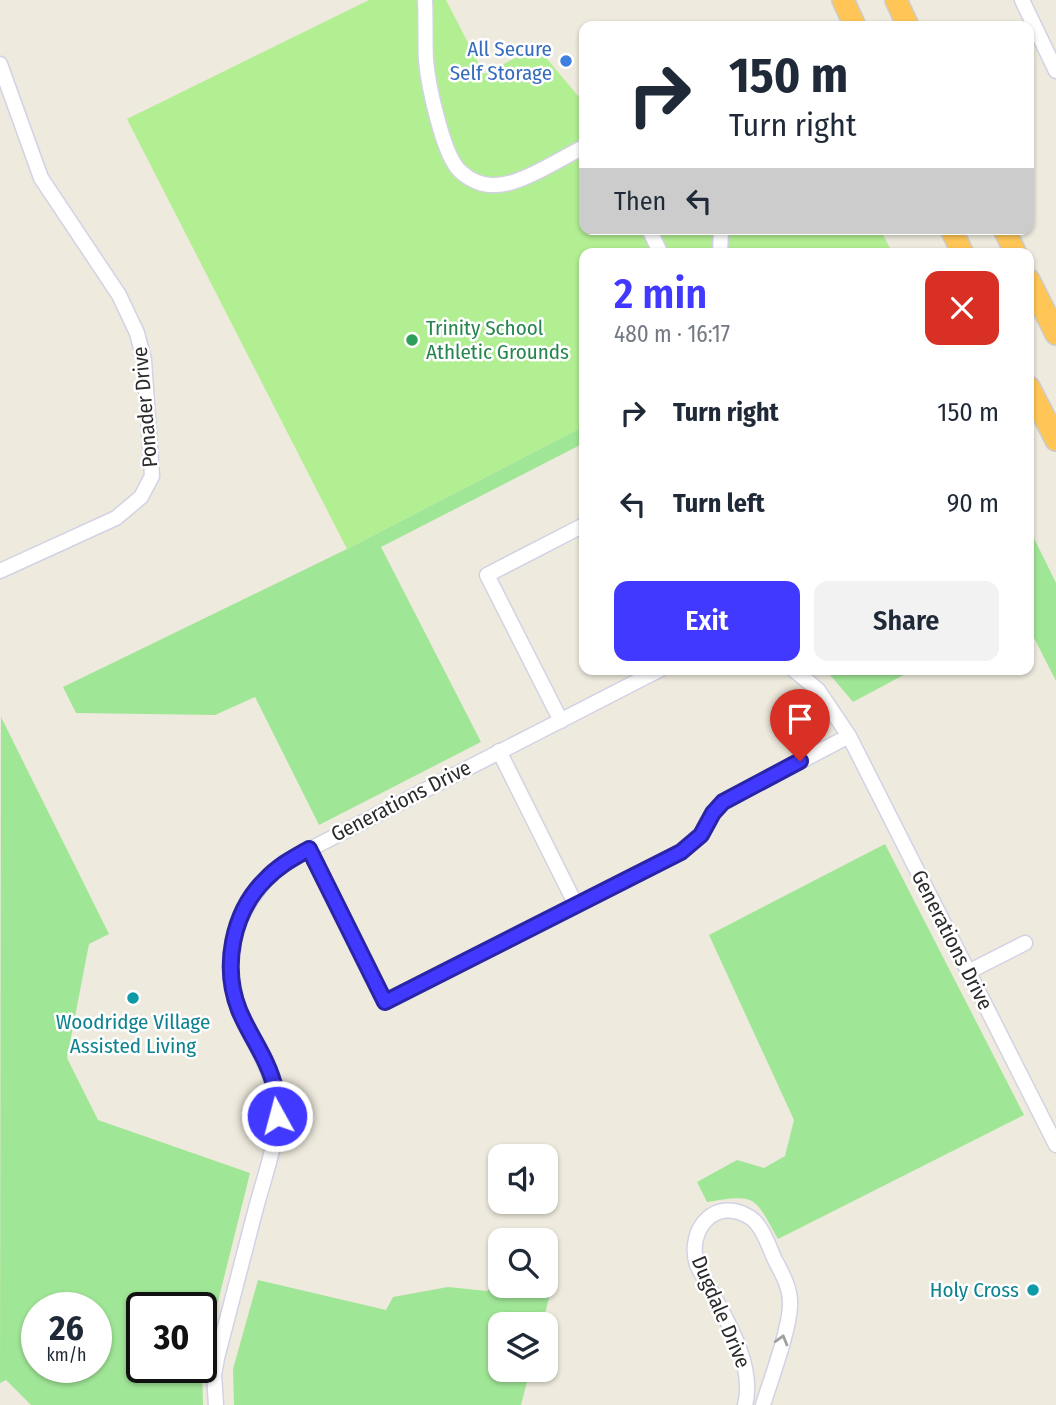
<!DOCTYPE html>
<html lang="en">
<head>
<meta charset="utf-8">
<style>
  body { margin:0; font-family:"Fira Sans Condensed",sans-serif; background:#f2f2f3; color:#1f2937; height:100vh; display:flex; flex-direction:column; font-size:26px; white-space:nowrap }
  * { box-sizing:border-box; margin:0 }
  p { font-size:23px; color:#747a83 }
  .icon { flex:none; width:38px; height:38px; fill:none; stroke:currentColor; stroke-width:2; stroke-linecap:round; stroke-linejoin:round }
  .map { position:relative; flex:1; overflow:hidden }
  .side { position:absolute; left:579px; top:248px; width:455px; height:427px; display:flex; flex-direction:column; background:#fff; border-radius:14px; box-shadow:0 2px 5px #0004 }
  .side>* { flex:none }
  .guide { position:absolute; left:579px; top:21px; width:455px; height:214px; border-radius:14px; box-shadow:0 2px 5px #0004; background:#fff; color:#1f2937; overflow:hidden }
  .fabs { position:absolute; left:488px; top:1144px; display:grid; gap:14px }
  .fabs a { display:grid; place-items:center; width:70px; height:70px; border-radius:14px; background:#fff; box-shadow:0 2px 5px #0004; font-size:35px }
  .speed { position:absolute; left:21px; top:1292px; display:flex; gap:14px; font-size:35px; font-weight:700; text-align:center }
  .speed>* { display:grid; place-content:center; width:91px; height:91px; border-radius:50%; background:#fff; box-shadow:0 2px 5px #0004; line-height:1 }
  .speed small { font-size:18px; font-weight:400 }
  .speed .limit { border:4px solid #111; border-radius:10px; background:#fff; color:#111 }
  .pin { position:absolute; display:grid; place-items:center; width:60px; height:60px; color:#fff; margin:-72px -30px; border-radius:50% 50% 50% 0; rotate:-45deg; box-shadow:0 0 7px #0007 }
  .pin .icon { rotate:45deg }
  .me { position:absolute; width:77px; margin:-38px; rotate:353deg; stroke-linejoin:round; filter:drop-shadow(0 0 5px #0008) }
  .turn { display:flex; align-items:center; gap:24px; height:147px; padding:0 35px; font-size:32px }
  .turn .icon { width:91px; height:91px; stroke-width:2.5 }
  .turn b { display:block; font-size:49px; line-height:60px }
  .then { display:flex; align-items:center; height:66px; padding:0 35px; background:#0003; gap:14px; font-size:26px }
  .round { display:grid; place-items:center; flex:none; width:74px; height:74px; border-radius:14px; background:#f2f2f3 }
  .overview { display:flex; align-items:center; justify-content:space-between; height:119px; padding:0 35px }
  h1 { font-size:42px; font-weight:600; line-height:52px; color:#4139ff }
  .button { display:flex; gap:14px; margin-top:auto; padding:14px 35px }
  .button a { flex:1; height:80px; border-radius:14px; background:#4139ff; color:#fff; font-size:28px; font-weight:600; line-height:80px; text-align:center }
  .button a+a { background:#f2f2f3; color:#1f2937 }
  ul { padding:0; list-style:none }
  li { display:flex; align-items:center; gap:21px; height:91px; padding:0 35px }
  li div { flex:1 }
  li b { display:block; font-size:26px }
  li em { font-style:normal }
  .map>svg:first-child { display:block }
  .green { fill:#a0e697; fill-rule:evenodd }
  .pitch { fill:#b2ee92 }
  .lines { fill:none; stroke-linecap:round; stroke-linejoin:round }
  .minor-casing { stroke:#d3d2e5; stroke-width:17 }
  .highway-casing { stroke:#ccc; stroke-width:24 }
  .minor { stroke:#fff; stroke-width:14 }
  .highway { stroke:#ffc657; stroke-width:21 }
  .oneway { stroke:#a0a0a0 }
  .route-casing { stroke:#2a25a6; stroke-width:18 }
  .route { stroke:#4139ff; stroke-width:12 }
  .shop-dot { fill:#3f7fe0; stroke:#fff; stroke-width:2.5 }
  .leisure-dot { fill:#2e9e5b; stroke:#fff; stroke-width:2.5 }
  .culture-dot { fill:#0f9aa8; stroke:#fff; stroke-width:2.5 }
  .labels { text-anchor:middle; stroke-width:5; stroke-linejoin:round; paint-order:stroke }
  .shop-label { font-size:21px; fill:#366cbe; stroke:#fff; text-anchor:end }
  .leisure-label { font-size:21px; fill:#27864d; stroke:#fff; text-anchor:start }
  .street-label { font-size:21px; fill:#2b2b2b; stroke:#fff }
  .culture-label { font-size:21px; fill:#0d838f; stroke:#fff }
</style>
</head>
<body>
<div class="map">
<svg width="1056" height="1405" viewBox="0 0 1056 1405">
  <rect width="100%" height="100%" fill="#eeeadd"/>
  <path class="green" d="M584 426V443L381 547 481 742 319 825 255 697 215 715 76 713 63 687 347 549Z
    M1029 528 1056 583V681L1029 628Z
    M826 670H913L853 702Z
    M1 717 109 934 89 944 67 1058 98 1120 250 1173 202 1366 203 1405H31L6 1380 0 1383ZM37 1307H96V1367H37ZM142 1307H201V1367H142Z
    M885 844 1024 1115 778 1239C754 1196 757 1194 707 1202L697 1182 737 1160 764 1168 785 1156 794 1120 709 935Z
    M546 1263 557 1267 542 1325H500V1370H530L521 1405H234L233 1369 258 1280 386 1310 393 1297 448 1287 487 1291 500 1281V1286H546Z"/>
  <path class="pitch" d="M369 0H446L484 74 537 47 584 103V229H880L893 254H584V426L347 549 127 119Z"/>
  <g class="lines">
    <defs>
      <path id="minor" d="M425 0C426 20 425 40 426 60 428 84 443 157 461 172 470 180 483 186 496 185 521 185 561 158 584 147
        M1022 0 1056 71
        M0 64 41 178 119 295 137 333 144 360 152 476 141 497 116 518 0 571
        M649 229 661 254
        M720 254 721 229
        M794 670 818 690 849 736 1056 1145
        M561 721 487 575 584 525
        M499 751 576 905
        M309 849 385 1002 681 852 701 835 713 813 723 802 849 736
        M968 972 1025 943
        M216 1405 214 1375 217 1358C230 1308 243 1258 256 1208 264 1178 276 1146 277 1115 277 1075 254 1046 239 1010 216 952 240 902 283 863L659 670
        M745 1405C757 1360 717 1305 697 1265 686 1229 716 1195 751 1218 763 1227 769 1247 775 1260 783 1275 791 1289 790 1306 789 1331 771 1379 763 1405"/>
      <path id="highway" d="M843 0 855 26
        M896 0 908 26
        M951 229 963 254
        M1004 229 1016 254
        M1029 280 1056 334
        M1029 387 1056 440"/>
    </defs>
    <use href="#minor" class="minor-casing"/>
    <use href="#highway" class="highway-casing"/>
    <use href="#minor" class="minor"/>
    <use href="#highway" class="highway"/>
  </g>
  <defs><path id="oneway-chevron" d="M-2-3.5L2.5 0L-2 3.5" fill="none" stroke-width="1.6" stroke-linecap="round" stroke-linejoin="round" transform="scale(1.75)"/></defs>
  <use class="oneway" href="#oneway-chevron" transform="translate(782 1340) rotate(-74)"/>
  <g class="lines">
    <defs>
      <path id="route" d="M277 1116C276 1107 277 1097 275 1089 269 1060 250 1037 239 1010 222 967 232 913 265 880 278 866 293 858 309 849L385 1002 681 852 701 835 713 813 723 802 800 761"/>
    </defs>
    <use href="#route" class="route-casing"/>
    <use href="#route" class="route"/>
  </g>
  <circle class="shop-dot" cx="566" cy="61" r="7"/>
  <circle class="leisure-dot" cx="412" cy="340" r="7"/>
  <g class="culture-dot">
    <circle cx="133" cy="998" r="7"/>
    <circle cx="1033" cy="1290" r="7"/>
  </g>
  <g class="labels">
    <g class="shop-label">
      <text x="552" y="56">All Secure<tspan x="552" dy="24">Self Storage</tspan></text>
    </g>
    <g class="leisure-label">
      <text x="426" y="335">Trinity School<tspan x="426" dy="24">Athletic Grounds</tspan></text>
    </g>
    <g class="street-label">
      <text transform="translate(145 407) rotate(-95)" y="7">Ponader Drive</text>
      <text transform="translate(401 801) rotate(-27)" y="7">Generations Drive</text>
      <text transform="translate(952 940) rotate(63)" y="7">Generations Drive</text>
      <text transform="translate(721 1312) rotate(67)" y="7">Dugdale Drive</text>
    </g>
    <g class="culture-label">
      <text x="133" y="1029">Woodridge Village<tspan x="133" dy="24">Assisted Living</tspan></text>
      <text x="1019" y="1297" text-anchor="end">Holy Cross</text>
    </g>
  </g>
</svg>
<div class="fabs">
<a><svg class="icon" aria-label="sound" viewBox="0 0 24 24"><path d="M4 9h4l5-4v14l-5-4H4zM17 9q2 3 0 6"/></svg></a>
<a><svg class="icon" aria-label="search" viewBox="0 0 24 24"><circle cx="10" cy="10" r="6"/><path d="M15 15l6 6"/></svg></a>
<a><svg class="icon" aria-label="layers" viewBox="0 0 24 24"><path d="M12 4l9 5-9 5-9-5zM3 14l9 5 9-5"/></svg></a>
</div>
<div class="speed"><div>26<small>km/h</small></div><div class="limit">30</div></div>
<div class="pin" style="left:800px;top:761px;background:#d93025"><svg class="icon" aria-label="arrive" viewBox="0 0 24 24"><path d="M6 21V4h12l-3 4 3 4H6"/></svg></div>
<svg class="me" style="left:277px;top:1116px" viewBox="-20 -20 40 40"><circle r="17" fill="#4139ff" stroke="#fff" stroke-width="3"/><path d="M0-11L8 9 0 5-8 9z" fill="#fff"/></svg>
<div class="guide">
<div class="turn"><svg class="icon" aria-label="right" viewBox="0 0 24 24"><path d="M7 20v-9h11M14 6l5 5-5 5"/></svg><div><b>150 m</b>Turn right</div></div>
<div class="then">Then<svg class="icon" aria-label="left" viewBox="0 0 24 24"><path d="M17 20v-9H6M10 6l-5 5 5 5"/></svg></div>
</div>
<section class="side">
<div class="overview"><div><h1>2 min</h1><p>480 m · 16:17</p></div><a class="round" style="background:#d93025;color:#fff"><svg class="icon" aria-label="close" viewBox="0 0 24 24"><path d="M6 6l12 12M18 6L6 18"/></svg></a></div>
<ul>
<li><svg class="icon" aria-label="right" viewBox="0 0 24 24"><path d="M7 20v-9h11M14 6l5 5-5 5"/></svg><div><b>Turn right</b></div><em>150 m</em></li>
<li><svg class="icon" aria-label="left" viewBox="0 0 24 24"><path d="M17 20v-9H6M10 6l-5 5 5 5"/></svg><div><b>Turn left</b></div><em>90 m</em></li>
</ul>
<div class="button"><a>Exit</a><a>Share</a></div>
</section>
</div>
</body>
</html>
